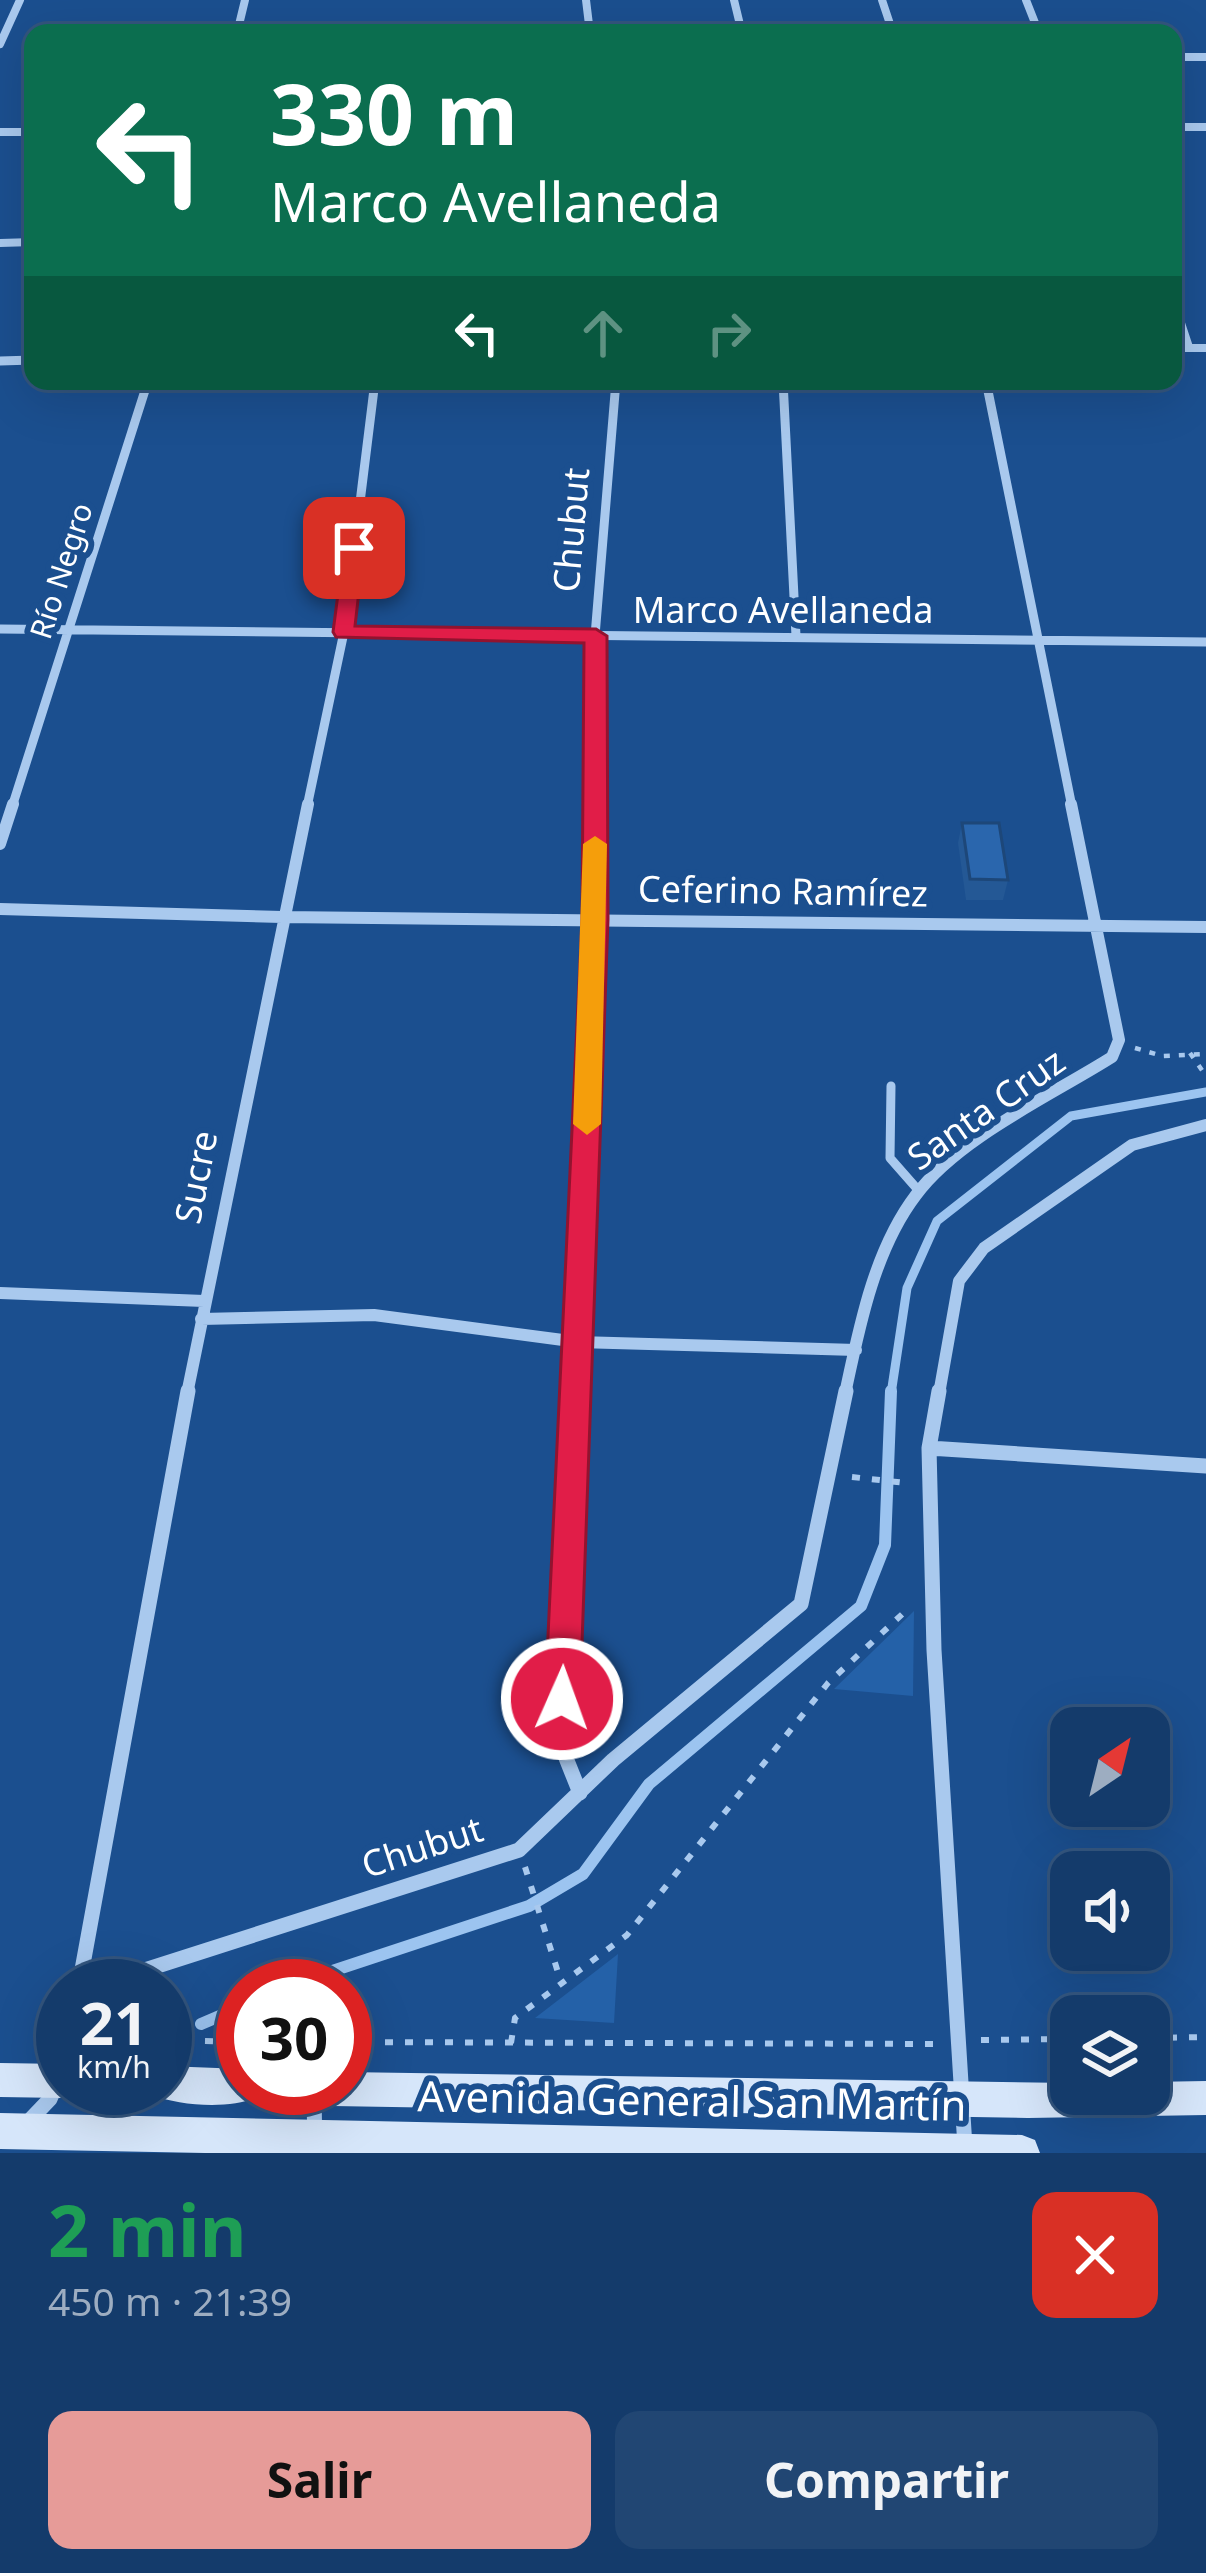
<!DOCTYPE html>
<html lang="es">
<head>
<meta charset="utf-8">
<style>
  body { margin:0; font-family:"Noto Sans",sans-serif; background:#214673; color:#f1f3f6; height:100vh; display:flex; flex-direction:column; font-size:45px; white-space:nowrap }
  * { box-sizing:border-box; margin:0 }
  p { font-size:39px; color:#9dadc1 }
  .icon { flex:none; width:66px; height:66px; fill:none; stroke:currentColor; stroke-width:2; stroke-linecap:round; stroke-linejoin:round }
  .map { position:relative; height:2153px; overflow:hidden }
  .panel { display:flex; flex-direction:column; background:#143b6b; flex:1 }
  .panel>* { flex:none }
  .guide { position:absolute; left:24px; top:24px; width:1158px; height:366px; border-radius:24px; box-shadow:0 12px 48px #0002,0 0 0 3px #33557e; background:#0b6e4f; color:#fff; overflow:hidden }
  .needle { width:78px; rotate:35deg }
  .buttons { position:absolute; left:1050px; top:1707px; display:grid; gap:24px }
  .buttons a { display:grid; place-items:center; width:120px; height:120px; border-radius:24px; background:#143b6b; box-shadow:0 12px 48px #0002,0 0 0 3px #33557e; font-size:60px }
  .speed { position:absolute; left:36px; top:1959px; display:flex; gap:24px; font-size:60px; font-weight:700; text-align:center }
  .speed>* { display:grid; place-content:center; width:156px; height:156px; border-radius:50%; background:#143b6b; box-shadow:0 12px 48px #0002,0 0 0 3px #33557e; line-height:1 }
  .speed small { font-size:30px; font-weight:400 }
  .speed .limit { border:18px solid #d22; background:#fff; color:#111 }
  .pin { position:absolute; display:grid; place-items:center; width:102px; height:102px; color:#fff; margin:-51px; border-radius:24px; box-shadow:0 6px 18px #0006 }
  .me { position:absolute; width:132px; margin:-66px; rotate:2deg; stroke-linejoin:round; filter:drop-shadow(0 0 9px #0008) }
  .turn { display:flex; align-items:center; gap:42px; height:252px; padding:0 48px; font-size:54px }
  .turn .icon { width:156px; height:156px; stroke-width:2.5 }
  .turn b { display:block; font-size:84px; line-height:102px }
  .lanes { display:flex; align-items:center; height:114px; padding:0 48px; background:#0003; justify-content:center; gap:60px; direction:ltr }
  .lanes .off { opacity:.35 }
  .round { display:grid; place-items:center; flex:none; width:126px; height:126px; border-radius:24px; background:#214673 }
  .headline { display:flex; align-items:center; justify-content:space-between; height:204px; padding:0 48px }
  h1 { font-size:72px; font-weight:700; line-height:90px; color:#1e9e55 }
  .button { display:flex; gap:24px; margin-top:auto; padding:24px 48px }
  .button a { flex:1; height:138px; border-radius:24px; background:#e69b98; color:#111; font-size:48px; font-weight:700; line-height:138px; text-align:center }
  .button a+a { background:#214673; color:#f1f3f6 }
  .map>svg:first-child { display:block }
  .green { fill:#2461a8 }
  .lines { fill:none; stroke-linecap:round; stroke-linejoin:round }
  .stream-far1 { stroke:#9cc4f0; stroke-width:9 }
  .stream { stroke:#9cc4f0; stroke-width:12 }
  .path-far1 { stroke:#a9c9ee; stroke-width:4.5; stroke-dasharray:6 9; stroke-linecap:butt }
  .path { stroke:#a9c9ee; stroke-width:6; stroke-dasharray:8 12; stroke-linecap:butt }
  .service { stroke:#a9c9ee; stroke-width:9 }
  .minor-far3 { stroke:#a9c9ee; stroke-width:8 }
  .minor-far2 { stroke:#a9c9ee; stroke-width:9 }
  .minor-far1 { stroke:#a9c9ee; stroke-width:12 }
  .minor { stroke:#a9c9ee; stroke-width:15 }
  .secondary { fill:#d6e6fa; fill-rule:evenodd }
  .wall { fill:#245895 }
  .building { fill:#2a66ad; stroke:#1d4779; stroke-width:3 }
  .route { fill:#e11d48; stroke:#92132f; stroke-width:3 }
  .slow { fill:#f59e0b }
  .labels { text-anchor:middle; stroke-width:12; stroke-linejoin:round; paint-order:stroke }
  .far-street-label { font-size:30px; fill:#fff; stroke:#1b4f8f }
  .street-label { font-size:36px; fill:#fff; stroke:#1b4f8f }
  .near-street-label { font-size:42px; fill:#fff; stroke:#1b4f8f }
</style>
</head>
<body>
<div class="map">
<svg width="1206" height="2153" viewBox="0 0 1206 2153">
  <rect width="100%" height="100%" fill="#1b4f8f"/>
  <path class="green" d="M914 1611 913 1696 834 1689Z
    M618 1954 614 2023 535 2018Z"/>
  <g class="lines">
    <path class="stream-far1" d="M891 1394 907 1288 937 1221 1071 1116 1206 1092"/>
    <path class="stream" d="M287 1986 529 1906 583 1874 649 1784 861 1606 885 1545 891 1391
      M201 2024 243 2006"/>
    <path class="path-far1" d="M1135 1048 1162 1056 1206 1054
      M1190 1053 1206 1076"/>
    <path class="path" d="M852 1477 906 1483
      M525 1867 561 1982
      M1149 2038 1206 2037
      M165 2040 243 2042
      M981 2040 1071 2039
      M345 2042 939 2044
      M511 2043 515 2018 627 1935 828 1683 910 1607"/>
    <path class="service" d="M891 1086 890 1158 919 1191"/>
    <path class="minor-far3" d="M586 0 590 33
      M734 0 742 33
      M882 0 893 33
      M1026 0 1039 33
      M237 33 245 0
      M0 44 20 0
      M1173 57H1206
      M1173 127H1206
      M0 132H33
      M0 243 33 242
      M1173 299 1189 347
      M1173 348H1206"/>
    <path class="minor-far2" d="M0 361 33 360
      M783 381 796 636
      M986 381 1072 807
      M0 629 1206 642
      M12 807 148 381
      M307 807 344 632 375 381
      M595 807V636L616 381"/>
    <path class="minor-far1" d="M0 844 13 804
      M0 909 282 917 1206 927
      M0 1293 204 1301
      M201 1319 374 1315 578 1342 856 1350
      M187 1394 308 804
      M575 1394 595 919V804
      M845 1394C859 1328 874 1250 916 1195 958 1138 1052 1095 1112 1057L1119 1040 1071 804
      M939 1394 959 1281 984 1248 1132 1145 1206 1125"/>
    <path class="minor" d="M575 1391 560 1743 580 1793
      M939 1391 929 1448 934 1650 965 2147
      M929 1448 1206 1466
      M80 1982 123 1977 519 1850 613 1760 801 1604 846 1391
      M79 1986 188 1391
      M314 2094 315 2153
      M28 2122 50 2099 63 2069"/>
    <path class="secondary" d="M0 2063 63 2064V2088H77L63 2098 0 2097Z
      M165 2066 243 2069V2088H345V2072L1071 2083V2094H1149V2082L1206 2081V2115L1028 2118 274 2105 262 2100 258 2091 255 2098C230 2109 178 2106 153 2095L150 2088H165Z
      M0 2113 1022 2135 1035 2140 1040 2153H205L0 2149Z"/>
  </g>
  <path class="wall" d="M962 823 1008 880 1003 900H966L958 843Z"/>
  <path class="building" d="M962 823H999L1008 880 970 879Z"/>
  <path class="route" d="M354 542 364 548 355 626 596 629 607 636 608 919 580 1699 575 1711 562 1716 550 1711 545 1699 582 919 584 643 336 637 333 632 344 548Z"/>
  <path class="slow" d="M595 836 607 844 601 1124 587 1135 573 1124 583 844Z"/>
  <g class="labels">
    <g class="far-street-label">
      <text transform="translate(62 571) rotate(-72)" y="10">Río Negro</text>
    </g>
    <g class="street-label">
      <text transform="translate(571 530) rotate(-85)" y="13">Chubut</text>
      <text x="783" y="623">Marco Avellaneda</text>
      <text transform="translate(783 891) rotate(1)" y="13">Ceferino Ramírez</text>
      <text transform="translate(986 1109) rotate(-35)" y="13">Santa Cruz</text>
      <text transform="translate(196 1177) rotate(-79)" y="13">Sucre</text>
      <text transform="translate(422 1847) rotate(-18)" y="13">Chubut</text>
    </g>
    <g class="near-street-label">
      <text transform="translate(692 2101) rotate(1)" y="15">Avenida General San Martín</text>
    </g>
  </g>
</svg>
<div class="buttons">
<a><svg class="needle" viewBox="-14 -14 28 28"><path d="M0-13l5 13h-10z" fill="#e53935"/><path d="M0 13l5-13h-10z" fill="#9dadc1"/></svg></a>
<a><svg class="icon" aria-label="sound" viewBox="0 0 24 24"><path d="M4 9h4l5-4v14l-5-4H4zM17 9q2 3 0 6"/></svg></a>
<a><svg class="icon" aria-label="layers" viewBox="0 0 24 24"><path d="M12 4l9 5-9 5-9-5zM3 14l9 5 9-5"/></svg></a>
</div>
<div class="speed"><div>21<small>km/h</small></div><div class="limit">30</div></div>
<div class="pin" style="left:354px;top:548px;background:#d93025"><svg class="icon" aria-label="arrive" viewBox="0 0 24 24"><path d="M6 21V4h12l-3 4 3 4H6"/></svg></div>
<svg class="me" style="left:562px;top:1699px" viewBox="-20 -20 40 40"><circle r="17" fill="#e11d48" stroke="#fff" stroke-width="3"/><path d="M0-11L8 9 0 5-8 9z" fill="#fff"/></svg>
<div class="guide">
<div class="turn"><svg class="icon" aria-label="left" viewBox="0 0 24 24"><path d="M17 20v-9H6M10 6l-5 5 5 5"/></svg><div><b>330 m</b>Marco Avellaneda</div></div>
<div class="lanes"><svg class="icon" aria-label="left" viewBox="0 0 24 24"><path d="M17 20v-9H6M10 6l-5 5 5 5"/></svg><svg class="icon off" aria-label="ahead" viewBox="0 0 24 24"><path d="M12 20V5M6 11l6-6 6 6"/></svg><svg class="icon off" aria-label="right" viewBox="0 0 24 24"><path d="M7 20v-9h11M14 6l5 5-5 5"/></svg></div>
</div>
</div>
<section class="panel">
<div class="headline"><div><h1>2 min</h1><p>450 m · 21:39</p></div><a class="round" style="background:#d93025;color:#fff"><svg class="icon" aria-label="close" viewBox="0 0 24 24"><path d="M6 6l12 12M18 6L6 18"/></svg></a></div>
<div class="button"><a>Salir</a><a>Compartir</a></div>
</section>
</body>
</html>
